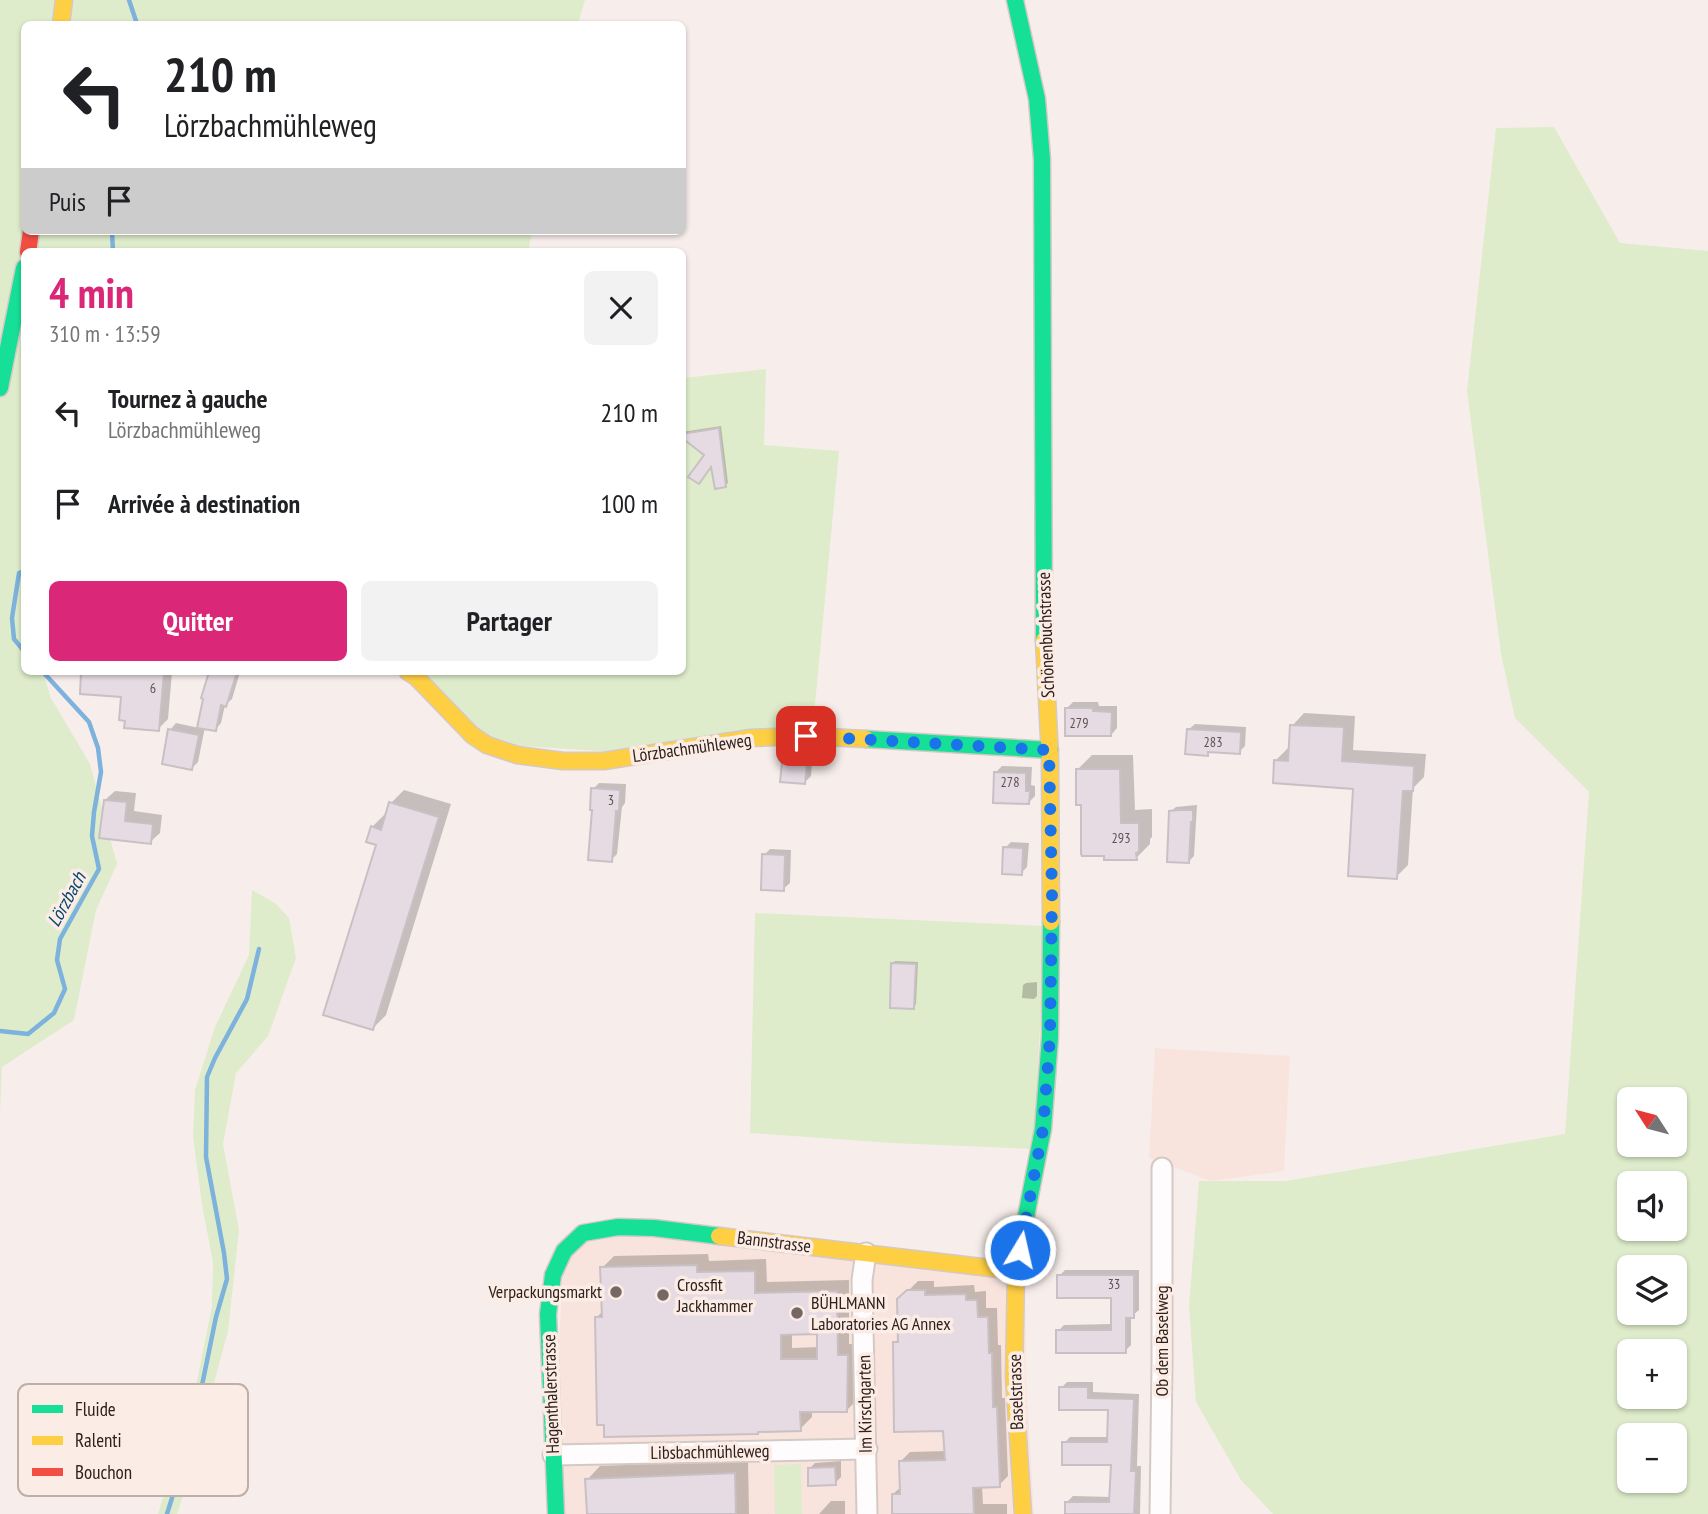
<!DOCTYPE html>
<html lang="fr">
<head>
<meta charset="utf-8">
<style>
  body { margin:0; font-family:"PT Sans Narrow",sans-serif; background:#f2f2f2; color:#202124; height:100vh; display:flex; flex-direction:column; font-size:26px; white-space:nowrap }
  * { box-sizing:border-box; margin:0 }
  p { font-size:23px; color:#757577 }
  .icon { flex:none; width:38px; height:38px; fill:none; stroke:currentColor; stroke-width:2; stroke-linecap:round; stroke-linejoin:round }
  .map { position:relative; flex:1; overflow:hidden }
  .drawer { position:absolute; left:21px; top:248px; width:665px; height:427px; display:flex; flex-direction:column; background:#fff; border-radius:10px; box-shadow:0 2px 5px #0004 }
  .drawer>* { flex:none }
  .guide { position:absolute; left:21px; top:21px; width:665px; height:214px; border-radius:10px; box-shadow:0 2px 5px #0004; background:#fff; color:#202124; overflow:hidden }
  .needle { width:46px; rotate:306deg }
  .fabs { position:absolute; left:1617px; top:1087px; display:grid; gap:14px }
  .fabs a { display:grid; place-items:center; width:70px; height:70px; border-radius:10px; background:#fff; box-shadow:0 2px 5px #0004; font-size:35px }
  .pin { position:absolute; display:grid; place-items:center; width:60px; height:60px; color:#fff; margin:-30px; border-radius:14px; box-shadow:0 4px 10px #0006 }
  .me { position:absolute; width:77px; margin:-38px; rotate:9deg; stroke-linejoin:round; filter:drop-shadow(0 0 5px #0008) }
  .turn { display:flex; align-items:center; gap:24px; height:147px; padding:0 28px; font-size:32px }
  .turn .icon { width:91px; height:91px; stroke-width:2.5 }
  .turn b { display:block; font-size:49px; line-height:60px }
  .then { display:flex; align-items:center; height:66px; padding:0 28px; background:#0003; gap:14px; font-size:26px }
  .round { display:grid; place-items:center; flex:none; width:74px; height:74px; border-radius:10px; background:#f2f2f2 }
  .headline { display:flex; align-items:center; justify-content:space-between; height:119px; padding:0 28px }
  h1 { font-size:42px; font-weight:700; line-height:52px; color:#db2777 }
  .cta { display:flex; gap:14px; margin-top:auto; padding:14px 28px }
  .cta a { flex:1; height:80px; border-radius:10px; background:#db2777; color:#fff; font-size:28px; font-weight:700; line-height:80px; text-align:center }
  .cta a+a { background:#f2f2f2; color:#202124 }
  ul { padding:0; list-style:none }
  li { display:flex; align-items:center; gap:21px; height:91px; padding:0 28px }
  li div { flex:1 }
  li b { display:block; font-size:26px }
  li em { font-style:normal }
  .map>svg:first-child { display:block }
  .built { fill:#f8e4dd }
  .green { fill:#deeccb; fill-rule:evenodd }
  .shadow { fill:#0003; fill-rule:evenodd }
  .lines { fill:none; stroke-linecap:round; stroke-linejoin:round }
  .stream { stroke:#7cb2db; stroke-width:4.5 }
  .building { fill:#e6dbe2; stroke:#c8c0c4; stroke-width:2; fill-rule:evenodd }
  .street-casing { stroke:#d5c9c5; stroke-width:23 }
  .fast-casing { stroke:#d5c9c5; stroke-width:19 }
  .slow-casing { stroke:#d5c9c5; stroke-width:19 }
  .jam-casing { stroke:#d5c9c5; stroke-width:19 }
  .street { stroke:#fefcfc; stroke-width:19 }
  .fast { stroke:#16e098; stroke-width:16 }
  .slow { stroke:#ffcf43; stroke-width:16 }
  .jam { stroke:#f24e42; stroke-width:16 }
  .route { stroke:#1a73e8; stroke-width:12; stroke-dasharray:0 21.6 }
  .poi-dot { fill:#756864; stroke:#fcece6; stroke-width:2.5 }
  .labels { text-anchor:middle; stroke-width:7; stroke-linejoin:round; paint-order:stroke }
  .number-label { font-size:14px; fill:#5f514f }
  .street-label { font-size:18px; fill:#2f201b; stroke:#fcece6 }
  .poi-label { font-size:18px; fill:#2f201b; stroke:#fcece6; text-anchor:start }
  .water-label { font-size:19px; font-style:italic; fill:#03466d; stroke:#fcece6 }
  .key { fill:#fcece6; stroke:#beafa9; stroke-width:2 }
  .key-label { font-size:19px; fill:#2f201b }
</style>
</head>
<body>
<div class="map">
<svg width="1708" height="1514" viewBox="0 0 1708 1514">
  <rect width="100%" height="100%" fill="#f7eeeb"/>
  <path class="built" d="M1155 1048 1290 1056 1284 1171 1211 1181 1149 1158Z
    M583 1233 1025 1263 1026 1379 1034 1514H556L553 1455 564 1251Z"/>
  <path class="green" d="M0 0H585L578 24H24V231H532L528 252H24V672H43L51 698 90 764 117 864 96 910 74 1020 2 1067 0 1112Z
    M1554 127 1620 243 1708 251V1514H1273L1241 1480 1196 1402 1189 1306 1199 1181H1286L1565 1134 1589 792 1515 718 1501 654 1467 391 1496 128ZM1675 1099V1144H1629V1099ZM1675 1183V1228H1629V1183ZM1675 1267V1312H1629V1267ZM1675 1351V1396H1629V1351ZM1675 1435V1480H1629V1435Z
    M766 369 764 445 839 451 812 736 644 754 491 744 421 672H682L683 378Z
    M252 890 275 903 289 918 296 958 268 1036 236 1073 223 1144 239 1230 228 1331 188 1481 177 1514H158L193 1401 212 1306 213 1263 202 1204 193 1137 195 1090 215 1027 249 955Z
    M755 913 1046 926 1033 1149 892 1143 750 1133Z
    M801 1464 802 1514H775L774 1465Z"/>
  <path class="shadow" d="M721 426 728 483 725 485 706 454 682 436V432Z
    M83 672H172L168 719 158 729 123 695Z
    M211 672H240L232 699 225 705 221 723 215 730 205 727 198 762 192 768 170 730 176 723 199 728Z
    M1073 702H1098L1099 706H1117V728L1111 735 1067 708Z
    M1304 713 1355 716 1353 750 1426 754 1424 777 1413 788 1408 865 1396 877 1355 787 1276 760 1288 748H1291L1292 726Z
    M1195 724 1246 727 1245 746 1239 752 1211 751 1207 754 1188 730Z
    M791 747 813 749 811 776 805 782 784 753Z
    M1092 755H1133L1135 810 1152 809V837L1150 839V844L1136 858 1082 803 1078 769Z
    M1002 766 1032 767 1031 785 1035 786V796L1029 802 996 772Z
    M599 783 626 784 625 803 622 807 617 854 611 860 593 789Z
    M404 790 451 804 386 1015 373 1028 378 844 372 827 385 814 387 815 391 803Z
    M115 791 136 793 134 811 162 815 160 833 150 842 101 836 105 800Z
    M1197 805 1194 856 1189 861 1170 812 1176 807Z
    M1011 842 1029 843 1027 867 1021 873 1005 848Z
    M770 849 791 850 790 883 783 889 764 855Z
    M895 961 918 962 916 1004 914 1007 892 964Z
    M1037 982V996L1034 999 1022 998 1023 985 1026 983Z
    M708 1254 709 1261 766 1259 767 1282 849 1280V1344H859V1398L847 1410H812V1417L800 1429 596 1318 603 1311 602 1268 614 1256ZM792 1333H819V1347L792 1348Z
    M1065 1270H1139V1310L1131 1317V1345L1125 1351 1058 1331 1064 1325 1113 1324V1296L1059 1276Z
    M918 1281H934V1287L974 1285 975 1292 986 1291V1308H997L998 1345H1001L1002 1398H1005L1008 1476 999 1485 982 1486 983 1504H1007V1514H894L893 1494 901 1487V1461L910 1452 946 1451 945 1429 895 1342 900 1338 899 1300Z
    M1067 1382H1093V1392L1139 1394 1137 1466H1141L1140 1514H1066V1503L1073 1496 1111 1497 1113 1464 1064 1443 1070 1437H1109L1110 1408 1061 1388Z
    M748 1460 749 1514H588L587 1480 600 1466Z
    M841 1461V1477L835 1483 809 1469 815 1463Z
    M831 1501H845V1514H819Z"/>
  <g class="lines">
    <path class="stream" d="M129 0 137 24
      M112 231 113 252
      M24 571 19 573 12 618 14 639 24 651
      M0 1031 28 1034 54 1013 65 989 57 960 60 939 99 869 92 836 94 812 101 772 98 748 89 722 43 672
      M167 1514 192 1434 216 1317 227 1279 224 1253 206 1157 207 1077 215 1058 247 999 259 949"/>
  </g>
  <path class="building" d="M719 428 726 487 715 489 711 467 699 484 688 477 704 455 682 438V434Z
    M81 672H164L159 731 124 728 125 721 119 720 121 697 80 694Z
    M209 672H237L226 707 221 705 216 731 197 728 203 699 201 698Z
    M1065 708H1093V711L1112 712 1111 736H1065Z
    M1290 725 1344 727 1342 761 1414 766 1413 791H1403L1397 879 1348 876 1353 789 1273 783 1274 760 1288 761Z
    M168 729 199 735 192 770 162 764Z
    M1187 729 1241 732 1240 754 1208 752V756L1185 754Z
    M783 753 808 755 805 784 780 782Z
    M1076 769H1120L1121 823H1139V852L1136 853 1137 860H1104V856H1082L1081 854V805H1076Z
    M994 772 1026 773V791H1030L1029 804 993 803Z
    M591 788 620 790 619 811H616L612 862 588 860 592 810H590Z
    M104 800 127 802 125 821 153 824 151 844 99 838Z
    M389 802 439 817 373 1030 323 1015 376 845 366 842 371 826 381 830Z
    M1179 810H1193V822H1191L1189 863 1167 862 1169 811Z
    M1003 847 1023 848 1022 875 1002 874Z
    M762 854 785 855 784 891 761 890Z
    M891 963 916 964 914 1009 890 1008Z
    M697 1265V1272L755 1271V1293L837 1291 838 1355H848L847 1412H800L801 1431 758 1432V1434L604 1437V1425H597L595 1317H602L600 1267ZM817 1334V1359H781V1335Z
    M1057 1275H1134V1318H1126V1353H1056V1330H1111V1298H1057Z
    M907 1290H925V1295L966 1294V1300H977L978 1317H988L989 1353H992L993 1407H997L1000 1487 973 1488 974 1514H892V1494H900L899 1461 945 1460 943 1431 894 1432 893 1342H898L897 1299Z
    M1059 1387H1088V1398L1134 1399 1131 1471H1136L1134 1514H1065V1502H1109L1111 1465H1062V1442H1107L1108 1410H1059Z
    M835 1467 836 1485 808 1486V1468Z
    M735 1473 736 1514H587L585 1479Z"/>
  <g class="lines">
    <defs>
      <path id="street" d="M866 1253 862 1280 867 1514
        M553 1455 867 1449
        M1160 1514 1162 1365V1168"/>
      <path id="fast" d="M1015 0 1037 99 1042 159 1044 640
        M0 388 24 268
        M866 739 1050 750
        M1019 1253 1043 1129 1050 1037 1051 922
        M556 1514 548 1314 553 1275 564 1251 583 1233 618 1227 654 1228 719 1236"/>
      <path id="slow" d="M61 24 64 0
        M1044 640 1050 757 1051 922
        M408 672 416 677 472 735 487 745 517 755 563 761H604L751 738 806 736 866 739
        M719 1236 1016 1271
        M1019 1253 1016 1271 1014 1377 1023 1514"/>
      <path id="jam" d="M28 252 31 231"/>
    </defs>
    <use href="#street" class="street-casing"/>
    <use href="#fast" class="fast-casing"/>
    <use href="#slow" class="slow-casing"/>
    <use href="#jam" class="jam-casing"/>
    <use href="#street" class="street"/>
    <use href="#fast" class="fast"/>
    <use href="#slow" class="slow"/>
    <use href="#jam" class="jam"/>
  </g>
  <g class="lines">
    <path class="route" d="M806 736 1049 750 1052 895 1050 1037 1043 1129 1020 1250"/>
  </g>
  <g class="poi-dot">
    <circle cx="616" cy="1292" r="7"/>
    <circle cx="663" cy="1295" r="7"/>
    <circle cx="797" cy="1313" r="7"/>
  </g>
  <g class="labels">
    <g class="number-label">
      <text x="153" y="693">6</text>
      <text x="1079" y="728">279</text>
      <text x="1213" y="747">283</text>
      <text x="1010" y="787">278</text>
      <text x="611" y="805">3</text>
      <text x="1121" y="843">293</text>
      <text x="1114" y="1289">33</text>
    </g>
    <g class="street-label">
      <text transform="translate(1046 635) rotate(-92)" y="6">Schönenbuchstrasse</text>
      <text transform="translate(692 748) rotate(-8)" y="6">Lörzbachmühleweg</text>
      <text transform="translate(774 1242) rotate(7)" y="6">Bannstrasse</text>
      <text transform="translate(1162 1341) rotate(-90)" y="6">Ob dem Baselweg</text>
      <text transform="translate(1016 1392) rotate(-92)" y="6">Baselstrasse</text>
      <text transform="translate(551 1394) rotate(-92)" y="6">Hagenthalerstrasse</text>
      <text transform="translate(865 1404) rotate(-91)" y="6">Im Kirschgarten</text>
      <text transform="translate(710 1452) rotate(-1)" y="6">Libsbachmühleweg</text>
    </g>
    <g class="poi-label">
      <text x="677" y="1291">Crossfit<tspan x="677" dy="21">Jackhammer</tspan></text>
      <text x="602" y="1298" text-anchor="end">Verpackungsmarkt</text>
      <text x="811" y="1309">BÜHLMANN<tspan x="811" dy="21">Laboratories AG Annex</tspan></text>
    </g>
    <g class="water-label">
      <text transform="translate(66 899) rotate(-61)" y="7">Lörzbach</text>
    </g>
  </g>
  <rect x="18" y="1384" width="230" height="112" rx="10" class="key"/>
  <rect x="32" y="1405" width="31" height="8" fill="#16e098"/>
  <rect x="32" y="1436" width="31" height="9" fill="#ffcf43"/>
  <rect x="32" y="1468" width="31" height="8" fill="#f24e42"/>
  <g class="key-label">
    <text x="75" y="1416">Fluide</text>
    <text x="75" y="1447">Ralenti</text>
    <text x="75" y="1479">Bouchon</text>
  </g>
</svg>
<div class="fabs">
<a><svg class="needle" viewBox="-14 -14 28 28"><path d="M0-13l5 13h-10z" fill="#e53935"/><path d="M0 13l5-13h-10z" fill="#757577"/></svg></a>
<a><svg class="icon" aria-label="sound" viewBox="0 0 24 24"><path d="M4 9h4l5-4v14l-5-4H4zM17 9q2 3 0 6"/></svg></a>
<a><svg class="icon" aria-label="layers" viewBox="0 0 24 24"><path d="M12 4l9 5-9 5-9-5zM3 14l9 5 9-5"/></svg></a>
<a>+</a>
<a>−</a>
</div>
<div class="pin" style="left:806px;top:736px;background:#d93025"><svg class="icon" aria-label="arrive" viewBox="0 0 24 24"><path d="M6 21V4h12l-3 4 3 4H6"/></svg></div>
<svg class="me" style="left:1020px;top:1250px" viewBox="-20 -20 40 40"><circle r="17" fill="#1a73e8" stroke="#fff" stroke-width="3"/><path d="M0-11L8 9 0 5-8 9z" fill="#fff"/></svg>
<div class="guide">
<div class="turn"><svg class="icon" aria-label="left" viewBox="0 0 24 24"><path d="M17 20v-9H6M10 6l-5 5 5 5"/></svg><div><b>210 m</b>Lörzbachmühleweg</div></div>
<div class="then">Puis<svg class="icon" aria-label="arrive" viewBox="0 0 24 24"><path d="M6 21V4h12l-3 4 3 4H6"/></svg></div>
</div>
<section class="drawer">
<div class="headline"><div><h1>4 min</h1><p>310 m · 13:59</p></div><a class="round"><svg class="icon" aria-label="close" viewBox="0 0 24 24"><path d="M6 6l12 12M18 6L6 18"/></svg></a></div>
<ul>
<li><svg class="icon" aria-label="left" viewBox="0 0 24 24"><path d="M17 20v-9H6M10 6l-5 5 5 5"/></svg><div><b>Tournez à gauche</b><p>Lörzbachmühleweg</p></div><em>210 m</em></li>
<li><svg class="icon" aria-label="arrive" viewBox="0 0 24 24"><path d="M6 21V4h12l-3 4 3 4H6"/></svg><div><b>Arrivée à destination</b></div><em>100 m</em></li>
</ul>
<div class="cta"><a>Quitter</a><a>Partager</a></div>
</section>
</div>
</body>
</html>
